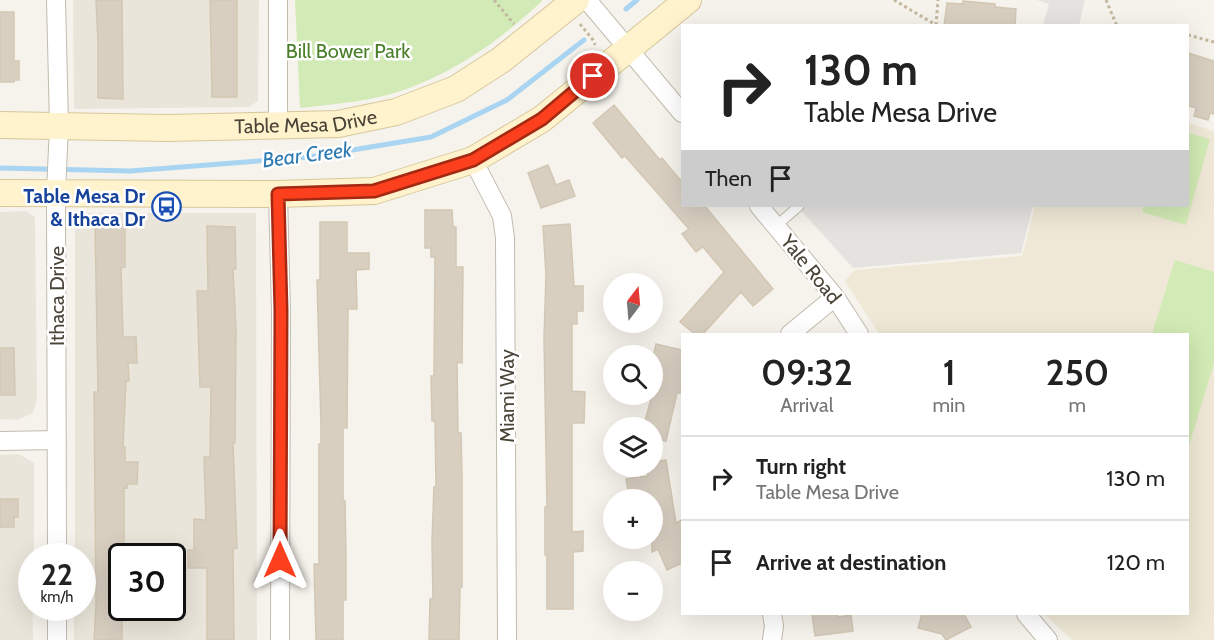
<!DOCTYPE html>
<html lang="en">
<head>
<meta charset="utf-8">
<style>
  body { margin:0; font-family:Cabin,sans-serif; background:#f6f6f6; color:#222; height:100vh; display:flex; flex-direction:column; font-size:22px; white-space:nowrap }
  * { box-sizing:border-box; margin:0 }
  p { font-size:20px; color:#767676 }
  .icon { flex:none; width:33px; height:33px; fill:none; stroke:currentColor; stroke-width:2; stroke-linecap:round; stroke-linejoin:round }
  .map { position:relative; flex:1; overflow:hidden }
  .side { position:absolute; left:681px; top:333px; width:508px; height:282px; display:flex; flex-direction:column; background:#fff; border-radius:0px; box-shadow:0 6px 24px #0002 }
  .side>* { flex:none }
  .top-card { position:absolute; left:681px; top:24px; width:508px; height:183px; border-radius:0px; box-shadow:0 6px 24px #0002; background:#fff; color:#222; overflow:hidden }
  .needle { width:39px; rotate:16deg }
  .tools { position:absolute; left:603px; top:273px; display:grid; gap:12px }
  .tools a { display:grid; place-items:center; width:60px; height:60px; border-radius:50%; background:#fff; box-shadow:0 6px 24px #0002; font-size:30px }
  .speed { position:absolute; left:18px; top:543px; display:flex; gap:12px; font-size:30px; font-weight:700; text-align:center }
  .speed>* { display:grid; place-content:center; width:78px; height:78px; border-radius:50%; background:#fff; box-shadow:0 6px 24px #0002; line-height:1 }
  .speed small { font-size:15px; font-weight:400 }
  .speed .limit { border:3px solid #111; border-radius:9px; background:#fff; color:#111 }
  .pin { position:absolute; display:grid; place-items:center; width:51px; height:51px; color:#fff; margin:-26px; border:3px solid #fff; border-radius:50%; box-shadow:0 2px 6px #0007 }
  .me { position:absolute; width:66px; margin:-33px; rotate:0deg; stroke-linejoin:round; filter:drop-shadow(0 0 4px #0008) }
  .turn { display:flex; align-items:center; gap:21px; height:126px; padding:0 24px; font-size:27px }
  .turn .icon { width:78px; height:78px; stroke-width:2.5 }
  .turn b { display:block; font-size:42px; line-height:51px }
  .then { display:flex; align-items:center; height:57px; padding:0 24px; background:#0003; gap:12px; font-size:22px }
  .eta { display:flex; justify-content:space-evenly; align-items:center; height:102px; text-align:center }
  .eta b { font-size:36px; font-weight:600; line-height:42px }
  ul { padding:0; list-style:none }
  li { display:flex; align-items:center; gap:18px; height:84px; padding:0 24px; border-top:2px solid #e0e0e0 }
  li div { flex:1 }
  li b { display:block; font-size:22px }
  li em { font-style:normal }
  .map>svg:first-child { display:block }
  .residential { fill:#eae5da; fill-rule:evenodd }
  .education { fill:#efe8d6 }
  .green { fill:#d2eab5 }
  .parking { fill:#e5e3e0 }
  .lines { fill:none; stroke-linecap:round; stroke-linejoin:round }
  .stream { stroke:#a9d4f2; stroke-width:5 }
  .building { fill:#d8cfc1; stroke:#d3c7b4; stroke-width:1.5 }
  .lane-casing { stroke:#c2bbae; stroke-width:11 }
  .street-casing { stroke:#c2bbae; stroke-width:20 }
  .secondary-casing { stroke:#d6c79b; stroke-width:28 }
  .path { stroke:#c4b79f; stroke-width:3; stroke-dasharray:3 3; stroke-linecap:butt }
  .lane { stroke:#fff; stroke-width:9 }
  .street { stroke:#fff; stroke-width:18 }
  .secondary { stroke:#fff3cd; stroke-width:26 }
  .route-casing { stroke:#a42913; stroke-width:15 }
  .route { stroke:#fc3f1d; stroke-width:10 }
  .labels { text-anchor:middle; stroke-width:5; stroke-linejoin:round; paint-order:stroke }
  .park-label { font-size:20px; fill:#4a7f2a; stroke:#fff }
  .street-label { font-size:20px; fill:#4b4439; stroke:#fff }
  .transit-label { font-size:20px; font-weight:bold; fill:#164399; stroke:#fff; text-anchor:end }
  .water-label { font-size:21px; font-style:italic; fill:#2e7ab2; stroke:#fff }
</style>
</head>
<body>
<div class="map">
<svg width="1214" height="640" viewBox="0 0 1214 640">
  <rect width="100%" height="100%" fill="#f6f3ec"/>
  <path class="residential" d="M73 0H259L258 101 249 107 74 109Z
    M26 211 35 217 37 399 33 413 17 420 0 419V212Z
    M77 213H256L257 640H74V608H82V556H75V220ZM122 556H172V608H122Z
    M19 454 34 463V556H32L33 640H0V455Z"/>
  <path class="education" d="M1188 123 1214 131V640H1072L1044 614H1188V334H879L845 281 855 270 1022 256 1035 206H1188Z"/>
  <path class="green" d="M295 0H543C504 37 460 69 409 88 375 101 336 104 300 108Z
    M1188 133 1210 139 1186 225 1142 212 1144 206H1188Z
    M1175 260 1214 272V363L1188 449V334H1152Z"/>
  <path class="parking" d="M1037 0H1085L1079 25H1043L1049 4Z
    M797 206H1033L1021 253 853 268Z"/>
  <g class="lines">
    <path class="stream" d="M626 9 637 0
      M0 168 130 171 310 157 431 137 507 100 584 40"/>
  </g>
  <path class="building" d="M96 0H122L123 99 98 98V41Z
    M210 0H237V97H212Z
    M963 1 995 4V7L1016 9 1015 26H944L947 3 963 4Z
    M0 12H14V61H19V80H14V82H0Z
    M1188 53 1214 61V114L1210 113 1208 120 1194 116 1196 108 1188 106Z
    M614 105 660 160 662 158 682 182V206H705L773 289 753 306 741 292 703 334H695L680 322 724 272 703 247 696 252 682 234 689 229 625 156 622 158 593 123Z
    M548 165 556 185 569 180 575 196 541 208 528 173Z
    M425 210H452L453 227H456V267H463L462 363 457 362 458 433H461L462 475V587H460L459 640H429L430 599H433L432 541 434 487H436L435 421H432L431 376H434L435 257H431V248H425Z
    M320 222H347V253H369V269L356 270 357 309H348L347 428H343V501H345L346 555V600H343V640H316L314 564H319V444H321V425L317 280H320Z
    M95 224H125V267L121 268 123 337H136L137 363H128L129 381H126L123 447H125V462H138L137 484H127V488L124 487V548H122V640H94L96 605 94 392H98Z
    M570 224 574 286H583V311H577V324H572V391L585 392 584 423H572V532L583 531V551L573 552V609H547V555H545V507H547L544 338 546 275 543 226Z
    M207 226 235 227 236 269H233L236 330 235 443H233L237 548 233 549 234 640H207V568H188V550H194V519L206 520 204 457H210L211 387H200L197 291H208Z
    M656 344 682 350V384L680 393H677L666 441 652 438V428H643L658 374 652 373V361Z
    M0 348H14L15 395H0Z
    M666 460 676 523 682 520V563L667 570 658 549 652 552V500H643L642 493 629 495 626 479 648 476 646 466H652V462Z
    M0 499H18V517H14V527H0Z
    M812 614H837L838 617 851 615 853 631 815 636Z
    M922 614H964L971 627 946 640 942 634 918 628Z"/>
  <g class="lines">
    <defs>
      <path id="lane" d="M776 226 799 206"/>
      <path id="street" d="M56 0 59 125 56 193 57 556
        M587 0 682 113
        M278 125V0
        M473 160 502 216 505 238 507 640
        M278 194 281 311 280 640
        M759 206 835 297 859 334
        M790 334 835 297
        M0 441 57 440
        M772 614 774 626 772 640
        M1026 614 1048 640
        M57 640V608"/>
      <g id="secondary">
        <path id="s1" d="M0 125 167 128 338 124 396 112 456 89 501 60 576 0"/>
        <path d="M0 193 278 194 374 191 473 160 542 119 688 0"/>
      </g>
    </defs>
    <use href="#lane" class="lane-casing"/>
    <use href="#street" class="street-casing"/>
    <use href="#secondary" class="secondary-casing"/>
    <path class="path" d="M494 0 514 24
      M894 0 936 25
      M1106 0 1117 26
      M580 24 593 40 595 45
      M936 25 938 0
      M1188 35 1214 42"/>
    <use href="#lane" class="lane"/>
    <use href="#street" class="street"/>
    <use href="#secondary" class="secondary"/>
  </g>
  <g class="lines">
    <defs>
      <path id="route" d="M280 560 281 311 278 194 374 191 473 160 542 119 593 76"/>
    </defs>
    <use href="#route" class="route-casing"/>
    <use href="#route" class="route"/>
  </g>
  <defs>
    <symbol id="bus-ring" viewBox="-11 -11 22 22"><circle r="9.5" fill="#fff" stroke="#1a4fb4" stroke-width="1.5"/><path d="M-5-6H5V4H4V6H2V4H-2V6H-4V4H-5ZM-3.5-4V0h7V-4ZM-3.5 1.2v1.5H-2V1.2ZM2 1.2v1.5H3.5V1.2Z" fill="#1a4fb4"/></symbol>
  </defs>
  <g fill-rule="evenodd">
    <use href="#bus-ring" x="150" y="190" width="33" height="33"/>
  </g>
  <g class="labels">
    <g class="park-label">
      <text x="348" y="58">Bill Bower Park</text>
    </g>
    <g class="street-label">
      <text dy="7" stroke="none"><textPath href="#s1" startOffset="306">Table Mesa Drive</textPath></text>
      <text transform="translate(811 269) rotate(51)" y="7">Yale Road</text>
      <text transform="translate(57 296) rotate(-90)" y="7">Ithaca Drive</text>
      <text transform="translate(507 396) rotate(-90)" y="7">Miami Way</text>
    </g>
    <g class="transit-label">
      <text x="145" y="203">Table Mesa Dr<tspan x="145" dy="23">&amp; Ithaca Dr</tspan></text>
    </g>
    <g class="water-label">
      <text transform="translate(307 155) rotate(-7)" y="7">Bear Creek</text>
    </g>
  </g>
</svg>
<div class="tools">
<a><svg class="needle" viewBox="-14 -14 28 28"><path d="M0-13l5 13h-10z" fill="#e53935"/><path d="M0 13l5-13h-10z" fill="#767676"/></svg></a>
<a><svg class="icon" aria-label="search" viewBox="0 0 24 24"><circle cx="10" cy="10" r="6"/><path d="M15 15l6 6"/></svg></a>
<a><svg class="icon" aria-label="layers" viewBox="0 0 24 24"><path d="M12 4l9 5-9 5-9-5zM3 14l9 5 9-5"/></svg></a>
<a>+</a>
<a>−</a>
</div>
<div class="speed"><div>22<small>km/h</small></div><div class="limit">30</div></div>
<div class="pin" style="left:593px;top:76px;background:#d93025"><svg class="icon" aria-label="arrive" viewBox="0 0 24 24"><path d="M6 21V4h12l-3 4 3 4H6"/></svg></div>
<svg class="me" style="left:280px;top:560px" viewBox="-20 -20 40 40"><path d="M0-17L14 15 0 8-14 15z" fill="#fc3f1d" stroke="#fff" stroke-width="4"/></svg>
<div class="top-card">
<div class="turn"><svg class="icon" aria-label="right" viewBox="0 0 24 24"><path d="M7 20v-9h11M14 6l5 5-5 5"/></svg><div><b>130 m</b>Table Mesa Drive</div></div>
<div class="then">Then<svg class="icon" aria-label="arrive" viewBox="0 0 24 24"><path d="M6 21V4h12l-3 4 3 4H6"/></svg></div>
</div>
<section class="side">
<div class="eta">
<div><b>09:32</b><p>Arrival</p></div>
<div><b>1</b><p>min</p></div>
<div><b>250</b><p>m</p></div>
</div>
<ul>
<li><svg class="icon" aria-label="right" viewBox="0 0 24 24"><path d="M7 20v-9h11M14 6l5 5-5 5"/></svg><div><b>Turn right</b><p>Table Mesa Drive</p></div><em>130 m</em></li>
<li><svg class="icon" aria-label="arrive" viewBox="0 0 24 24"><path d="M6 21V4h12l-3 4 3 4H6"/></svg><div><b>Arrive at destination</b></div><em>120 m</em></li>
</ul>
</section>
</div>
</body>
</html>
